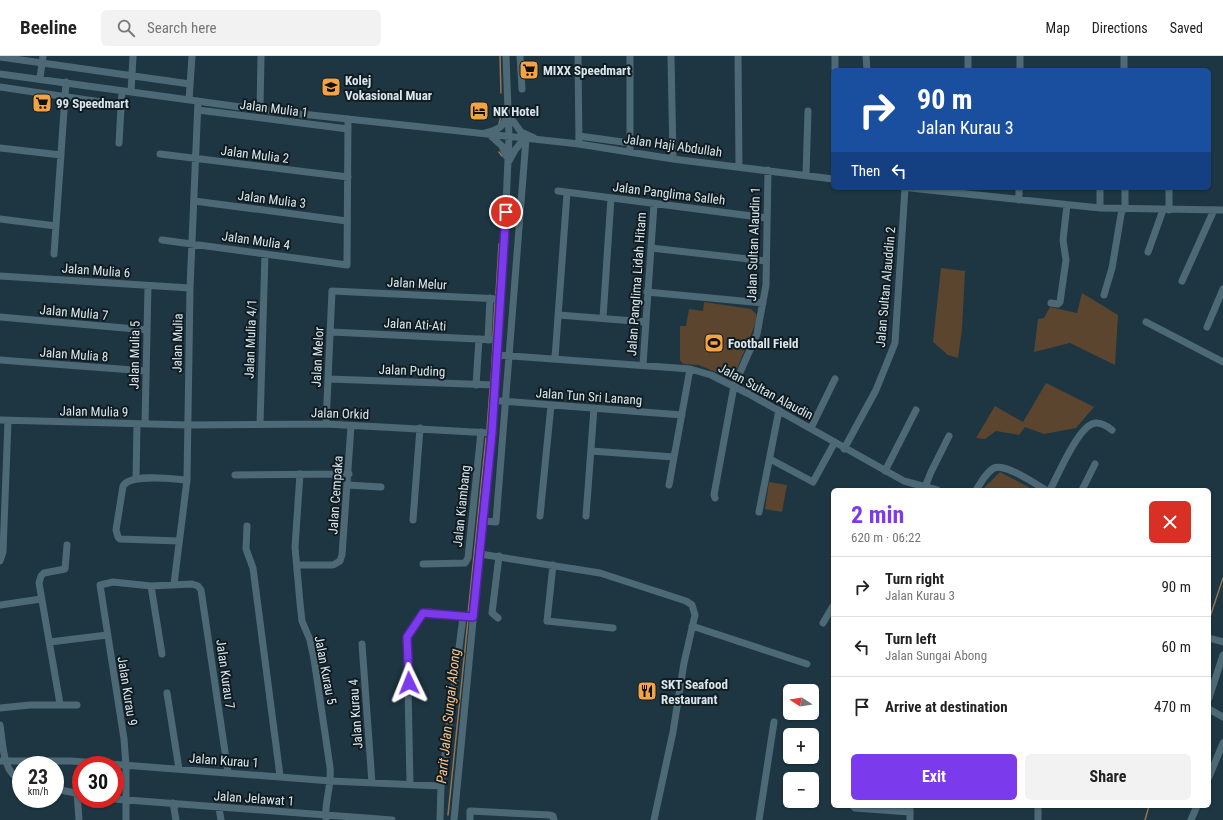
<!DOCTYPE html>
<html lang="en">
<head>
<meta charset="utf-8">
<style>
  body { margin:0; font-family:"Roboto Condensed",sans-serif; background:#f2f2f2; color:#222; height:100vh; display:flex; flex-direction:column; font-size:15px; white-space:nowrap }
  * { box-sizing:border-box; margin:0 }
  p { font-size:13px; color:#767676 }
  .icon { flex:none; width:22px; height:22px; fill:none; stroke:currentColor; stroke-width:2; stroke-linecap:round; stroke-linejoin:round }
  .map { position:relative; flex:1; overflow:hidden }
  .sheet { position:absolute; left:831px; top:432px; width:380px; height:320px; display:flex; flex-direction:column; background:#fff; border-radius:6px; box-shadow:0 1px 3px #0004 }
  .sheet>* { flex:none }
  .guide { position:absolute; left:831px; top:12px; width:380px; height:122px; border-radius:6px; box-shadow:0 1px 3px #0004; background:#1a4fa0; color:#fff; overflow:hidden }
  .needle { width:26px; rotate:282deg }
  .fabs { position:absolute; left:783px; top:628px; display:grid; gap:8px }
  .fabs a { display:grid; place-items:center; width:36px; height:36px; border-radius:6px; background:#fff; box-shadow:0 1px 3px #0004; font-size:20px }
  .speed { position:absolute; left:12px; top:700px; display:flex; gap:8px; font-size:20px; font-weight:700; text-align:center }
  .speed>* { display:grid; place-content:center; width:52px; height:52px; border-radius:50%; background:#fff; box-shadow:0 1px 3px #0004; line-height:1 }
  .speed small { font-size:10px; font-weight:400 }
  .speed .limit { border:6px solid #d22; background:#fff; color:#111 }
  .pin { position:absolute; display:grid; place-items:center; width:34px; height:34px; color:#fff; margin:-17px; border:2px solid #fff; border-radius:50%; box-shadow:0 1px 4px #0007 }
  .me { position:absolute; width:44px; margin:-22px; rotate:358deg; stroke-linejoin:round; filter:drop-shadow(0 0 3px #0008) }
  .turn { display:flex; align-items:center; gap:14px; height:84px; padding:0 20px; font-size:18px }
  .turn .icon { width:52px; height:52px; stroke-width:2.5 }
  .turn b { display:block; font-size:28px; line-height:34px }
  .then { display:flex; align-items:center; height:38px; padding:0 20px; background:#0003; gap:8px; font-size:15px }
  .round { display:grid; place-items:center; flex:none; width:42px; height:42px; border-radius:6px; background:#f2f2f2 }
  .summary { display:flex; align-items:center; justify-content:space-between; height:68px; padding:0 20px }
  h1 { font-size:24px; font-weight:700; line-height:30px; color:#7c3aed }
  .cta { display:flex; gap:8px; margin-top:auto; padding:8px 20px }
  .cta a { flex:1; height:46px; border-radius:6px; background:#7c3aed; color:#fff; font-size:16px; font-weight:700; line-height:46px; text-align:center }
  .cta a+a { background:#f2f2f2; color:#222 }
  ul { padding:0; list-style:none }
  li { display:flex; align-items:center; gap:12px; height:60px; padding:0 20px; border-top:1px solid #e0e0e0 }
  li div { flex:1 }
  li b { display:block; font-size:15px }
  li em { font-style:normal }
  header { display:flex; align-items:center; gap:24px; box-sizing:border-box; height:56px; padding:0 20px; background:#fff; border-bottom:1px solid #e0e0e0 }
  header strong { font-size:19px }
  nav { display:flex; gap:22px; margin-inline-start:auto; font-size:14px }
  .search { width:280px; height:36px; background:#f2f2f2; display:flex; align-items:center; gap:10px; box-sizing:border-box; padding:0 14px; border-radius:6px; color:#767676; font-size:15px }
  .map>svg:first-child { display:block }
  .green { fill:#5b452e }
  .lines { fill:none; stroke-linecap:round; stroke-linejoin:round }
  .stream { stroke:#927353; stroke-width:1.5 }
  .minor { stroke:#4e6976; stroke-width:7 }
  .route-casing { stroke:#51269a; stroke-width:10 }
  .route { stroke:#7c3aed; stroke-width:7 }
  .labels { text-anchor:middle; stroke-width:4; stroke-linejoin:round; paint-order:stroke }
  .poi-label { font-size:13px; font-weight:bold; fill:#d8e7ef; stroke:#111c21; text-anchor:start }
  .street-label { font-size:13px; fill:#d8e7ef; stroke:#111c21 }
  .water-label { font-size:14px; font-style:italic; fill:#f7c48f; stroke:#111c21 }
</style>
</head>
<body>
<header>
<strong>Beeline</strong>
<div class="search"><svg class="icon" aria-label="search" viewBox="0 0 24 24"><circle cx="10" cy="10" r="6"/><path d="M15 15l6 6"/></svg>Search here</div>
<nav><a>Map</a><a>Directions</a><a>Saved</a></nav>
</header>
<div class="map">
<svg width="1223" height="764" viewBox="0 0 1223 764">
  <rect width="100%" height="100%" fill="#1d3642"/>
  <path class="green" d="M941 212 965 215 962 273 958 302 948 299 933 286Z
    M1082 237 1118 259 1115 309 1070 287 1034 296 1038 263 1044 262 1050 251 1077 257Z
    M704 246 751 253 756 258 757 264 734 320 730 322 699 309 683 308 680 304V270H686L689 253 703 255Z
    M1046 327 1094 351 1076 372 1044 378 1025 371 1019 379 996 375 985 383 976 382 995 350 1023 366Z
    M1000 416 1034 434H982Z
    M769 426 787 429 782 456 765 453Z"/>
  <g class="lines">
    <path class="stream" d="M500 0 501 37
      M499 68 502 56
      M499 96 502 100
      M496 238 499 188
      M493 280 495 247
      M491 325 493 288
      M487 374 490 333
      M468 558 486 382
      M1209 564 1223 522
      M448 759 468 564
      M1145 764 1149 750"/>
    <path class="minor" d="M520 0 522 33
      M578 0 579 88
      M630 0V96
      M671 0 673 103
      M738 0 739 110
      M835 0V14
      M866 0 867 14
      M1124 0V14
      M0 1 190 28
      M968 14V0
      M1020 14V0
      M0 18 255 53 579 88 673 103 833 123
      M40 22 43 0
      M0 31 121 49
      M131 36 133 0
      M189 44 192 0
      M260 53 261 0
      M198 54 348 73
      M508 58 521 76 534 82
      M485 77C497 74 503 72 507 60
      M491 80 502 90 506 100
      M579 80 630 87
      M119 87 122 35
      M0 92 61 99
      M160 98 348 121
      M509 105 515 94 524 83
      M806 119 808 55
      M910 132 1100 152 1223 154
      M1100 132V152
      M1125 132V153
      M1169 132V154
      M558 135 767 162
      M1019 144V132
      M194 145 347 165
      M0 163 56 170
      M162 184 347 209 348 63
      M651 192 766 205
      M1148 196 1163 154
      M54 198 66 26
      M0 220 190 232
      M1182 225 1214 154
      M647 236 763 247
      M1104 239 1112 212 1122 153
      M1051 247 1058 248 1060 246 1066 204 1063 184 1067 149
      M559 259 646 266
      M0 261 147 274
      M603 262 611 142
      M1146 266 1223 306
      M1207 271 1223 233
      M331 276 498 284
      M488 284 490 242
      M497 299 690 313 711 319 749 338 904 425 937 434
      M555 302 567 137
      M0 304 146 315
      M643 309 654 148
      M329 323 495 329
      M476 329 479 283
      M501 345 682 359
      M0 364 188 369 326 368 492 377
      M145 368 148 230
      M260 368 265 198
      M326 368 332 235 501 243
      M811 372 835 323
      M844 393 876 334 895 287 905 132
      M591 395 674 401
      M770 403 813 426 835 386
      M885 415 916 354
      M300 418 295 491 300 547 302 565 310 584 314 603 330 711C332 730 324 747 326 764
      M235 419 349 418
      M136 423 137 368
      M348 429 381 431
      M669 429 690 313
      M925 431 931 416 949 380
      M976 434C981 427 986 416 994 412 1006 407 1035 428 1046 434
      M1050 434C1058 419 1077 374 1092 368 1099 365 1107 370 1112 374
      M1082 434 1095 408
      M715 442 714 439 734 330 757 278 766 229 768 114
      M759 456 779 354
      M540 460 551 349
      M586 460 594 352
      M413 464 420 372
      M484 465 496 466 526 83
      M247 470 246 493 253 512 280 720
      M179 485 120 483 118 481 116 474 123 430C131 417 173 423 187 424
      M480 498 600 517 686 545 692 549 695 559 684 607 673 676 654 764
      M0 505 3 496 8 365
      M423 508 465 507 468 502 481 376
      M297 509H333L340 505 342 499 351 370
      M553 509 547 565 613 572
      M174 528 187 424 190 232 198 45
      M151 530 162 598
      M0 549 41 543
      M498 562 492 557 499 500
      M823 567 833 550
      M692 570 807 608
      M1209 582 1223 586
      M50 586 107 579
      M362 588 372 727
      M167 637 179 713
      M1209 642 1223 599
      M60 648 39 527 41 520 44 517 65 513 67 489
      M0 652 30 649H77
      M1209 653 1223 661
      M0 669C3 686 2 717 21 724
      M0 705H71L331 725 441 730
      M1209 721 1223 687
      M410 728 407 581 423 557 429 556 473 561
      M55 733 81 738
      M77 737 79 764
      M114 743 392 764
      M173 747 176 764
      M853 750 855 752 910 756
      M910 750V764
      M219 752 221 764
      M126 764V709L124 683 100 529 113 526 151 530 192 528 198 530 201 534 228 716
      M440 764 441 730 463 561
      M454 764 494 345 504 195 509 81 506 0
      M470 764V755L549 759 553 760 554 764
      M759 764 774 666
      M1038 764V750
      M1191 764 1197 750"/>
  </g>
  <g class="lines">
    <defs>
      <path id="route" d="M409 627 407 581 423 557 473 561 492 377 506 156"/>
    </defs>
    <use href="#route" class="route-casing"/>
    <use href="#route" class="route"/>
  </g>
  <defs>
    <symbol id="supermarket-square" viewBox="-11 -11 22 22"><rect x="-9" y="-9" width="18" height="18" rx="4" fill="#f4a344" stroke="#111c21"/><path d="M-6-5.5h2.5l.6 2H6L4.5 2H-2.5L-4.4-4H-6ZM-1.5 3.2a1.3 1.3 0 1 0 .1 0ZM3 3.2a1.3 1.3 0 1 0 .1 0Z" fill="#111"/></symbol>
    <symbol id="university-square" viewBox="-11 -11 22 22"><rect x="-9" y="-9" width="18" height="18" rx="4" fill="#f4a344" stroke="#111c21"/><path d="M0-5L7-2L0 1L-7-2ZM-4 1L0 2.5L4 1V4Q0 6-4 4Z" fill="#111"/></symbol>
    <symbol id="hotel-square" viewBox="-11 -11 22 22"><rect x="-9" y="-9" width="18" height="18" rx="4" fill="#f4a344" stroke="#111c21"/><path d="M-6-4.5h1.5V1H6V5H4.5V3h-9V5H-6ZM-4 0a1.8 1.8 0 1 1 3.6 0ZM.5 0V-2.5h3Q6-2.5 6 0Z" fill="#111"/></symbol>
    <symbol id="stadium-square" viewBox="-11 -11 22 22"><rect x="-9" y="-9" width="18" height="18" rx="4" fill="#f4a344" stroke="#111c21"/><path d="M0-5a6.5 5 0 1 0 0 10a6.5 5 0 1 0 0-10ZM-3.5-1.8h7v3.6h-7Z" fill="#111"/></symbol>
    <symbol id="restaurant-square" viewBox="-11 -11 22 22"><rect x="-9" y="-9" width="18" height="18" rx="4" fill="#f4a344" stroke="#111c21"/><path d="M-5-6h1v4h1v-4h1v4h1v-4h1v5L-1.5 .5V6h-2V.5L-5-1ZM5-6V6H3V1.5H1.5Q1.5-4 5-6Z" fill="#111"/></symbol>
  </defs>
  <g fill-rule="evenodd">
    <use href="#supermarket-square" x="518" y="3" width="22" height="22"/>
    <use href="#university-square" x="320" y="20" width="22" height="22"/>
    <use href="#supermarket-square" x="31" y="36" width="22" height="22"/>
    <use href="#hotel-square" x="468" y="44" width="22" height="22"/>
    <use href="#stadium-square" x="703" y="276" width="22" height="22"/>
    <use href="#restaurant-square" x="636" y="624" width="22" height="22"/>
  </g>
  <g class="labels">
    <g class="poi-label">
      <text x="543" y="19">MIXX Speedmart</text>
      <text x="345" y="29">Kolej<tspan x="345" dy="15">Vokasional Muar</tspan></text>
      <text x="56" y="52">99 Speedmart</text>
      <text x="493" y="60">NK Hotel</text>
      <text x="728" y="292">Football Field</text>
      <text x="661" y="633">SKT Seafood<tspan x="661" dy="15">Restaurant</tspan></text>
    </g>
    <g class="street-label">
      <text transform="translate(274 52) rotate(7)" y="5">Jalan Mulia 1</text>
      <text transform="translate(673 89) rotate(8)" y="5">Jalan Haji Abdullah</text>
      <text transform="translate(255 98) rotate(7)" y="5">Jalan Mulia 2</text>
      <text transform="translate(669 137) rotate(7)" y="5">Jalan Panglima Salleh</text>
      <text transform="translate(272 143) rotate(7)" y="5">Jalan Mulia 3</text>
      <text transform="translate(256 184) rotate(8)" y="5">Jalan Mulia 4</text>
      <text transform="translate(753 188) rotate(-88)" y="5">Jalan Sultan Alaudin 1</text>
      <text transform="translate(96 214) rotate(4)" y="5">Jalan Mulia 6</text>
      <text transform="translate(417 227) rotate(3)" y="5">Jalan Melur</text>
      <text transform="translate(636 228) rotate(-86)" y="5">Jalan Panglima Lidah Hitam</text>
      <text transform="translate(885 231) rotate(-85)" y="5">Jalan Sultan Alauddin 2</text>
      <text transform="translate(74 256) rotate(5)" y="5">Jalan Mulia 7</text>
      <text transform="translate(415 268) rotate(3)" y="5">Jalan Ati-Ati</text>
      <text transform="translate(250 283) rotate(-88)" y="5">Jalan Mulia 4/1</text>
      <text transform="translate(177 287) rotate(-89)" y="5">Jalan Mulia</text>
      <text transform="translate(74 298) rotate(4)" y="5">Jalan Mulia 8</text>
      <text transform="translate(134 299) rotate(-89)" y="5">Jalan Mulia 5</text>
      <text transform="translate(317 301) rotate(-87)" y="5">Jalan Melor</text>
      <text transform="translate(412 314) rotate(2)" y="5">Jalan Puding</text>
      <text transform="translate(766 335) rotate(28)" y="5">Jalan Sultan Alaudin</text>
      <text transform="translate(589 340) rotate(4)" y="5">Jalan Tun Sri Lanang</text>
      <text transform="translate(94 355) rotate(1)" y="5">Jalan Mulia 9</text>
      <text transform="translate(340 357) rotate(2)" y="5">Jalan Orkid</text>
      <text transform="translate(335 439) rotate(-86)" y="5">Jalan Cempaka</text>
      <text transform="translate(461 450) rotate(-84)" y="5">Jalan Kiambang</text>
      <text transform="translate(326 614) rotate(79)" y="5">Jalan Kurau 5</text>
      <text transform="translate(226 618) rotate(82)" y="5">Jalan Kurau 7</text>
      <text transform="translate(128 635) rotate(81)" y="5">Jalan Kurau 9</text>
      <text transform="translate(355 658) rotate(-94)" y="5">Jalan Kurau 4</text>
      <text transform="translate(224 704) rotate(4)" y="5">Jalan Kurau 1</text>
      <text transform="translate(254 742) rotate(4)" y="5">Jalan Jelawat 1</text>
    </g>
    <g class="water-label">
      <text transform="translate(448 660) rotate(-84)" y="5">Parit Jalan Sungai Abong</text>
    </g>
  </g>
</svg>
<div class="fabs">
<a><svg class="needle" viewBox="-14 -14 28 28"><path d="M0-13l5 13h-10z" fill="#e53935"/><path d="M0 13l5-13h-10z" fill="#767676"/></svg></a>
<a>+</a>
<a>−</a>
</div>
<div class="speed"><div>23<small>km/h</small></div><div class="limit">30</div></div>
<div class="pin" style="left:506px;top:156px;background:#d93025"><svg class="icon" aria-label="arrive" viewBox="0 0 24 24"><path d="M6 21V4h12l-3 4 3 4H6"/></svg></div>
<svg class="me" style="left:409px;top:627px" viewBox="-20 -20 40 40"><path d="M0-17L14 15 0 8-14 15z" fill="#7c3aed" stroke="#fff" stroke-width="4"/></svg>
<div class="guide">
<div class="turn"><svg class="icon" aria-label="right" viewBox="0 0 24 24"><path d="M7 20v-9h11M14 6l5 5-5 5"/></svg><div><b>90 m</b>Jalan Kurau 3</div></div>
<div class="then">Then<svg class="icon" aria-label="left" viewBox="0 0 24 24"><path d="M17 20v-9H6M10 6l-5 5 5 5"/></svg></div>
</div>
<section class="sheet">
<div class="summary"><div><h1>2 min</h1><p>620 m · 06:22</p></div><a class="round" style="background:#d93025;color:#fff"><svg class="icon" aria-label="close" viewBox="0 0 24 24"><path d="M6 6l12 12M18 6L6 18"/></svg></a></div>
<ul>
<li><svg class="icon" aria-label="right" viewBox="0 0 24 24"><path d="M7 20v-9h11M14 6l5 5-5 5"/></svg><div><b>Turn right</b><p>Jalan Kurau 3</p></div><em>90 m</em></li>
<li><svg class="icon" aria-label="left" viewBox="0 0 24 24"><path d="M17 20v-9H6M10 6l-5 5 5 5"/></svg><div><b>Turn left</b><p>Jalan Sungai Abong</p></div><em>60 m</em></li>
<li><svg class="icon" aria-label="arrive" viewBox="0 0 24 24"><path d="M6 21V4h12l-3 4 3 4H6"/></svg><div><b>Arrive at destination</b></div><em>470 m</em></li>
</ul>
<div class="cta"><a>Exit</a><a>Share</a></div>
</section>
</div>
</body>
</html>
